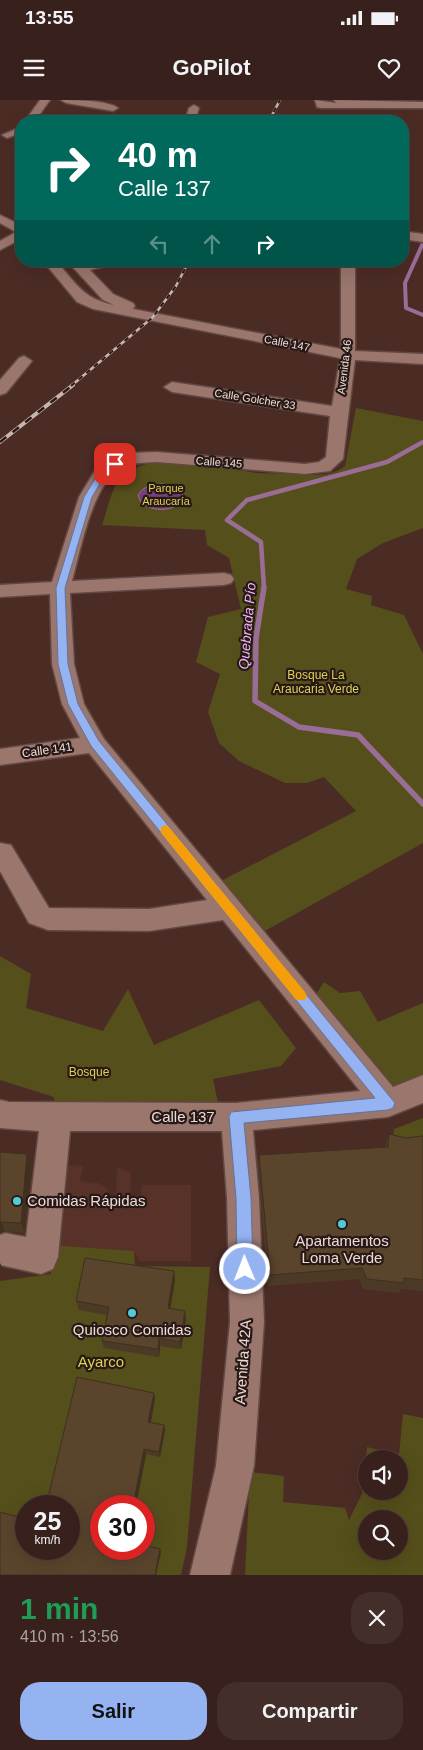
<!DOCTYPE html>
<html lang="es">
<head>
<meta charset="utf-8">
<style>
  body { margin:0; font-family:Arial,sans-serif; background:#432e29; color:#f1f3f6; height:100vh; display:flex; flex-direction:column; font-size:19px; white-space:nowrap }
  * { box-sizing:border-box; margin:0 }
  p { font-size:16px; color:#aba3a3 }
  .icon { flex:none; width:28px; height:28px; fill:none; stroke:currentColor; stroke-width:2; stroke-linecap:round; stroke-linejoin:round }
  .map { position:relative; height:1475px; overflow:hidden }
  .drawer { display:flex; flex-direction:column; background:#38211c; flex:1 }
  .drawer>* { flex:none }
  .top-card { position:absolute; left:15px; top:15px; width:394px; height:152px; border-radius:20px; box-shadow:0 5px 20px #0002,0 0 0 1px #523e3b; background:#00695c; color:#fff; overflow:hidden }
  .tools { position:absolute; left:358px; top:1350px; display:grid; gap:10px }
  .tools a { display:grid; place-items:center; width:50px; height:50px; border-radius:50%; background:#38211c; box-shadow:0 5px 20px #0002,0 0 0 1px #523e3b; font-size:25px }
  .speed { position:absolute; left:15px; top:1395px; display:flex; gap:10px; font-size:25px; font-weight:700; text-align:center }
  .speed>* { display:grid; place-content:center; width:65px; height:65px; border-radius:50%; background:#38211c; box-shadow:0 5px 20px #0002,0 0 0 1px #523e3b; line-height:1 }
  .speed small { font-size:12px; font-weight:400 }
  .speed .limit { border:8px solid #d22; background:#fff; color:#111 }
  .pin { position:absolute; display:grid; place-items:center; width:42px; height:42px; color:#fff; margin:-21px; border-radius:10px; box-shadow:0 2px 8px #0006 }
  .me { position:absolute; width:55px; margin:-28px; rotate:359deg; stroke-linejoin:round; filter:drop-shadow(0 0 4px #0008) }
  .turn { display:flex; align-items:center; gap:18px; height:105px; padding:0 20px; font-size:22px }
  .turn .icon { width:65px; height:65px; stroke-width:2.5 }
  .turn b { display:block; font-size:35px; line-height:42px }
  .lanes { display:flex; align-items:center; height:48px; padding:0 20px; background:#0003; justify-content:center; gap:25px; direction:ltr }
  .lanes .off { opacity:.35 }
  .round { display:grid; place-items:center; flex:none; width:52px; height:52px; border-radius:20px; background:#432e29 }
  .overview { display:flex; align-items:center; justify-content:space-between; height:85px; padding:0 20px }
  h1 { font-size:30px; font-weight:700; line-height:38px; color:#1e9e55 }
  .action { display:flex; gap:10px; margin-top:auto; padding:10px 20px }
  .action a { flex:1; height:58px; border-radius:20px; background:#95b2f1; color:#111; font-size:20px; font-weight:700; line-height:58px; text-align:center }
  .action a+a { background:#432e29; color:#f1f3f6 }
  .status { display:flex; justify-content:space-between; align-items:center; height:35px; padding:0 25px; background:#38211c; direction:ltr }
  .status svg { height:14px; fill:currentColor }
  header { display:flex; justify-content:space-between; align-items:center; height:65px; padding:0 20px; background:#38211c; font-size:22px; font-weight:700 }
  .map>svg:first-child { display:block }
  .built { fill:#583229 }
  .green { fill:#554f1b; fill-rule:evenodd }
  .water { fill:#763e7a; stroke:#9a6d96 }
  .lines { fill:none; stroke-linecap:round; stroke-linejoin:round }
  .stream-far2 { stroke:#9a6d96; stroke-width:4 }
  .stream-far1 { stroke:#9a6d96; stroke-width:4.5 }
  .stream { stroke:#9a6d96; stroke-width:5.5 }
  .minor-casing { stroke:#624842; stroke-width:3 }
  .minor { fill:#9a766d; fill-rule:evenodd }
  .rail-far1-casing { stroke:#cab4af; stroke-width:2.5 }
  .rail-casing { stroke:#cab4af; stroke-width:4 }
  .rail-far1 { stroke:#271916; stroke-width:2; stroke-dasharray:5; stroke-linecap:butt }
  .rail { stroke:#271916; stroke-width:2.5; stroke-dasharray:8; stroke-linecap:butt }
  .wall { fill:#4d3a26 }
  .shaded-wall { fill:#3f301f }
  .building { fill:#5a442c; stroke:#3f301f }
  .route { fill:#95b2f1; stroke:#61749d }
  .slow { fill:#f59e0b }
  .poi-dot { fill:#52cbd9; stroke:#271916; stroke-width:2 }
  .labels { text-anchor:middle; stroke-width:4.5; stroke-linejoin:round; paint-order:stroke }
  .far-street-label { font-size:11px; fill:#efdbd6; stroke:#271916 }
  .far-park-label { font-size:11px; fill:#dfd154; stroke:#271916 }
  .park-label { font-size:12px; fill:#dfd154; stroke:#271916 }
  .street-label { font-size:12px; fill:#efdbd6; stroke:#271916 }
  .water-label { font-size:14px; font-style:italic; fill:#f3b3f7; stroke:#271916 }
  .near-street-label { font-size:15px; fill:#efdbd6; stroke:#271916 }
  .near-poi-label { font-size:15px; fill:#efdbd6; stroke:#271916 }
  .near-park-label { font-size:15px; fill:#dfd154; stroke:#271916 }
</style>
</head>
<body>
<div class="status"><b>13:55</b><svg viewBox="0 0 49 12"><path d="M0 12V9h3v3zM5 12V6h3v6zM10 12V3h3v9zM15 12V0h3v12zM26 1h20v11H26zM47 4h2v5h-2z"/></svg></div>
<header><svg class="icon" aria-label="menu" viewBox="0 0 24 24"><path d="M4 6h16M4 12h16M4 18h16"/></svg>GoPilot<svg class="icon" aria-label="heart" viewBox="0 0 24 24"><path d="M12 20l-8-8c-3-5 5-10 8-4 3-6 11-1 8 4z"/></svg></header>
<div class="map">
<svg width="423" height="1475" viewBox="0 0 423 1475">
  <rect width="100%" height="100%" fill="#4b2c25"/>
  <path class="built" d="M60 1064 83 1066 80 1081 98 1083 108 1089 107 1098 116 1103 117 1067 131 1073 130 1103H141L142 1085H191V1161H139L134 1151 51 1145 57 1107 68 1108 70 1094 56 1092Z"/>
  <path class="green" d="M356 308 423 321V428L383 443 357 459 346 489 372 496 371 505 404 515 423 554V743L263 832 221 781 356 711 324 677 307 683H285L239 661 219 643 208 612 220 574 196 562 208 517 241 509 229 458 207 445 205 430 102 425C107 412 110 393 118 382 149 345 216 367 256 373 267 374 279 373 291 374 308 375 331 378 345 366Z
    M0 856 31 874 26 908 103 931 128 889 154 945 259 900 296 948 281 966 213 979 220 1012 56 1016 54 997 0 980Z
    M324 882 340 893 360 891 378 922 423 903V989L395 1001 315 896Z
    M423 1018V1042L392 1044 394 1029Z
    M51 1145 134 1151 135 1166 210 1167 187 1447 181 1475H0V1181L51 1174ZM26 1406H69V1449H26ZM101 1406H144V1449H101Z
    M403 1314 423 1318V1475H245L250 1372 284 1376 283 1402 345 1408 349 1420 362 1394 367 1347 399 1355ZM366 1359H399V1391H366ZM366 1419H399V1451H366Z"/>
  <path class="water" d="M164 384 182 391 183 400C173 412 154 412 141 403L138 395C143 386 154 384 164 384Z"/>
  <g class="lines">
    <path class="stream-far2" d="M423 143 405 183 406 208 423 215"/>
    <path class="stream-far1" d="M264 488 261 442 227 420 247 400 387 362 423 342"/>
    <path class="stream" d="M264 487 256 538 255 601 299 627 358 635 423 704"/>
    <defs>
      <path id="minor" d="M40 0H50L35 21H25Z
        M61 0C75 0 107 0 118 8L113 11 66 3Z
        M315 0 336 3 334 0 423 2V8H321L317 7Z
        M194 5 199 8 195 21H185L189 8Z
        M21 27V33L7 38 2 35Z
        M0 115 21 125V139L0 150V141L16 132 0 123Z
        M402 131 423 134V142L402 139Z
        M43 161H56C76 183 83 199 114 205L103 200 67 161H81L83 164 93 161H114L113 164 90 170 113 194 133 203 135 206 133 209 341 249V161H355V251L423 254V264L355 260 343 359 330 371 305 374 157 362C145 363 134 362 123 367 92 382 81 450 72 481L224 473 231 475 234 479 231 483 224 485 70 493 74 564 84 604 104 639 393 987 423 975V1003L388 1017 253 1030 259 1098 264 1222 254 1366 230 1475H190L216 1366 230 1222 227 1098 222 1031H70L58 1157 53 1169 41 1174 0 1165V1135L5 1133 26 1137 39 1031 0 1028V1000L9 1002 236 1003 360 991 223 820 149 831 48 830 29 823 0 771V743L11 745 49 808 149 809 207 800 89 653 0 665V649L80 638 62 604 52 564 50 494 0 497V485L52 482 79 397 94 372 109 360 131 353 157 352 305 364 319 362 326 357 330 316 172 292 164 287 172 282 332 306 340 258 93 209 77 202Z
        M24 256 32 261 6 293 0 295V280L19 258Z"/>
    </defs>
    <use href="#minor" class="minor-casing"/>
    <use href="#minor" class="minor"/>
    <defs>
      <path id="rail-far1" d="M269 21 280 0
        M71 286 153 217 176 186 189 161"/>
      <path id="rail" d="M0 342 73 285"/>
    </defs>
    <use href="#rail-far1" class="rail-far1-casing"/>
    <use href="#rail" class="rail-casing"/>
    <use href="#rail-far1" class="rail-far1"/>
    <use href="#rail" class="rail"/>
  </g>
  <path class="wall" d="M389 1034 406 1038 423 1036V1191L401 1189 399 1193 363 1189 359 1179 268 1186 258 1068 259 1055 385 1047Z
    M0 1052 27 1054 31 1065 25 1133 5 1131 0 1133Z
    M175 1180 170 1209 186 1219 181 1249 160 1246 159 1257 104 1248 102 1241 107 1215 79 1210 76 1201Z
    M155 1298 151 1322 165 1330 160 1357 146 1354 136 1406H101V1449L161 1452 26 1449Z"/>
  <path class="shaded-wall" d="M27 1054 31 1065 25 1133 21 1123Z
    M1 1121 5 1131 0 1133V1122Z
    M0 1163 2 1167 0 1179Z
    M174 1171 175 1180 169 1217 168 1208Z
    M185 1211 186 1219 181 1249 180 1242Z
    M159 1238 160 1246 159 1257 158 1249Z
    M154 1293 155 1298 150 1327 148 1322Z
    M164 1325 165 1330 160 1357 159 1352Z
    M144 1349 146 1354 136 1406H133Z
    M160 1449 161 1452 156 1475H155Z"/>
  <path class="building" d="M389 1034 406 1038 423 1036V1180L404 1178V1183L367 1179 362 1168 270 1175 259 1055 388 1047Z
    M0 1052 27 1054 21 1123 0 1122Z
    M85 1158 174 1171 168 1208 185 1211 180 1242 159 1238 158 1249 102 1241 109 1207 76 1201Z
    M77 1277 154 1293 148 1322 164 1325 159 1352 144 1349 133 1406H101V1449H144V1445L160 1449 155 1475H0V1412L26 1419V1449H69V1406H46Z"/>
  <path class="route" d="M112 362 119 364 104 377 92 397 65 488 68 564 78 604 99 641 395 1003 393 1008 388 1010 244 1023 251 1098 253 1169 251 1174 245 1177 240 1174 237 1169 236 1098 229 1017 231 1012 375 998 91 646 68 604 58 564 56 488 84 397 98 374Z"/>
  <path class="slow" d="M165 725 169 727 305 892 307 896 305 900H296L161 733V727Z"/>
  <g class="poi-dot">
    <circle cx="17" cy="1101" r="5"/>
    <circle cx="342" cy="1124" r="5"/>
    <circle cx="132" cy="1213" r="5"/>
  </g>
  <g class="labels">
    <g class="far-street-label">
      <text transform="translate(287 243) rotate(11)" y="4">Calle 147</text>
      <text transform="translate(344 267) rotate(-83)" y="4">Avenida 46</text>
      <text transform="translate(255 299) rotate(9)" y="4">Calle Golcher 33</text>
      <text transform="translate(219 362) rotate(4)" y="4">Calle 145</text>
    </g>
    <g class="far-park-label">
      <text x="166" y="392">Parque<tspan x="166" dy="13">Araucaría</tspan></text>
    </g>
    <g class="park-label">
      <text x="316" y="579">Bosque La<tspan x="316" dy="14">Araucaria Verde</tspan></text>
      <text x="89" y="976">Bosque</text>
    </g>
    <g class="street-label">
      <text transform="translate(47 650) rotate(-8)" y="4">Calle 141</text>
    </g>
    <g class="water-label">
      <text transform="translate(247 526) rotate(-85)" y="5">Quebrada Pío</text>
    </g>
    <g class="near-street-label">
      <text x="183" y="1022">Calle 137</text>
      <text transform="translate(243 1262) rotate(-86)" y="5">Avenida 42A</text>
    </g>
    <g class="near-poi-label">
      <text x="27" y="1106" text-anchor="start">Comidas Rápidas</text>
      <text x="342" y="1146">Apartamentos<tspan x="342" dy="17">Loma Verde</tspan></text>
      <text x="132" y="1235">Quiosco Comidas</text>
    </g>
    <g class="near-park-label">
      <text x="101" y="1267">Ayarco</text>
    </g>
  </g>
</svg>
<div class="tools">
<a><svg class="icon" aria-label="sound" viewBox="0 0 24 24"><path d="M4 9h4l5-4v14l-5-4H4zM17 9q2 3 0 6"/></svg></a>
<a><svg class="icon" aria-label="search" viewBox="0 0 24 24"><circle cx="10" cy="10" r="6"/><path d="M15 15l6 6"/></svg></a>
</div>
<div class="speed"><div>25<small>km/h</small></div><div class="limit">30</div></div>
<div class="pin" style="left:115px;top:364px;background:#d93025"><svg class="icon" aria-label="arrive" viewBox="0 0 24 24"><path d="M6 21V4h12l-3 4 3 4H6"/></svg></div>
<svg class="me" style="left:245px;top:1169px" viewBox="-20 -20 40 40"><circle r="17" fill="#95b2f1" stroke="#fff" stroke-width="3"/><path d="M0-11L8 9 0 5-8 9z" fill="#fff"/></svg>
<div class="top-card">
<div class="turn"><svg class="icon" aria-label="right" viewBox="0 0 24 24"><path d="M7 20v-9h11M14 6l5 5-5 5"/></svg><div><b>40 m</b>Calle 137</div></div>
<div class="lanes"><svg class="icon off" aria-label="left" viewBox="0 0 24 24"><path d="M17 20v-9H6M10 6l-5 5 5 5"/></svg><svg class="icon off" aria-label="ahead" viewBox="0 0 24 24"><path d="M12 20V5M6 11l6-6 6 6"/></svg><svg class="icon" aria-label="right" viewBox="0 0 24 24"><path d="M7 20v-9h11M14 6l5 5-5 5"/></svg></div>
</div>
</div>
<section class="drawer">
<div class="overview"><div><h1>1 min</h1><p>410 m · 13:56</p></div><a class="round"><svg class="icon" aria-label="close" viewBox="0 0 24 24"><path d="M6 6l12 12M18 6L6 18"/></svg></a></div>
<div class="action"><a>Salir</a><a>Compartir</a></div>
</section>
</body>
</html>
